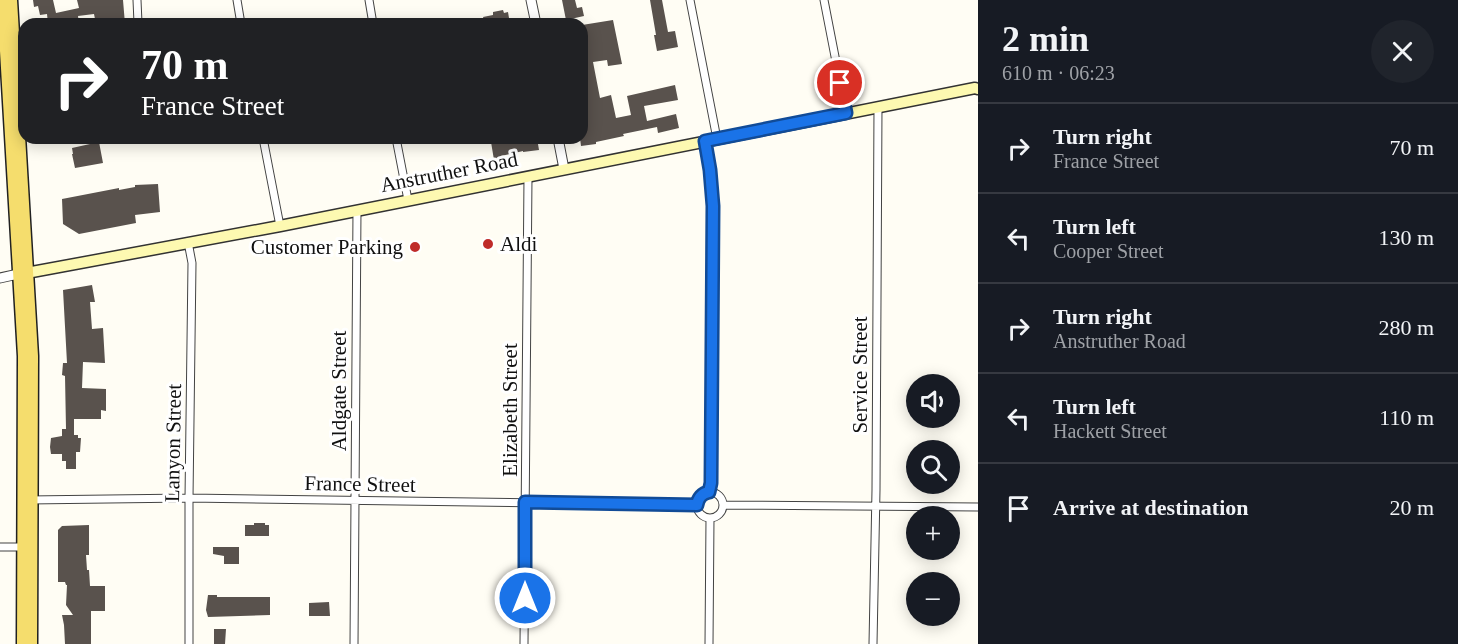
<!DOCTYPE html>
<html lang="en">
<head>
<meta charset="utf-8">
<style>
  body { margin:0; font-family:"Times New Roman",serif; background:#20242c; color:#f1f3f6; height:100vh; display:flex; flex-direction:column; font-size:22px; white-space:nowrap }
  * { box-sizing:border-box; margin:0 }
  p { font-size:20px; color:#9ea1a6 }
  .icon { flex:none; width:33px; height:33px; fill:none; stroke:currentColor; stroke-width:2; stroke-linecap:round; stroke-linejoin:round }
  .map { position:relative; flex:1; overflow:hidden }
  .details { display:flex; flex-direction:column; background:#171b24; width:480px }
  .details>* { flex:none }
  .hud { position:absolute; left:18px; top:18px; width:570px; height:126px; border-radius:18px; box-shadow:0 3px 15px #0003; background:#202124; color:#fff; overflow:hidden }
  .tools { position:absolute; left:906px; top:374px; display:grid; gap:12px }
  .tools a { display:grid; place-items:center; width:54px; height:54px; border-radius:50%; background:#171b24; box-shadow:0 3px 15px #0003; font-size:30px }
  .pin { position:absolute; display:grid; place-items:center; width:51px; height:51px; color:#fff; margin:-26px; border:3px solid #fff; border-radius:50%; box-shadow:0 2px 6px #0007 }
  .me { position:absolute; width:66px; margin:-33px; rotate:0deg; stroke-linejoin:round; filter:drop-shadow(0 0 4px #0008) }
  .turn { display:flex; align-items:center; gap:21px; height:126px; padding:0 24px; font-size:27px }
  .turn .icon { width:78px; height:78px; stroke-width:2.5 }
  .turn b { display:block; font-size:42px; line-height:51px }
  .round { display:grid; place-items:center; flex:none; width:63px; height:63px; border-radius:32px; background:#20242c }
  .head { display:flex; align-items:center; justify-content:space-between; height:102px; padding:0 24px }
  h1 { font-size:36px; font-weight:600; line-height:45px }
  ul { padding:0; list-style:none }
  li { display:flex; align-items:center; gap:18px; height:90px; padding:0 24px; border-top:2px solid #363941 }
  li div { flex:1 }
  li b { display:block; font-size:22px }
  li em { font-style:normal }
  main { display:flex; flex:1; min-height:0 }
  .map>svg:first-child { display:block }
  .building { fill:#59524d }
  .lines { fill:none; stroke-linecap:round; stroke-linejoin:round }
  .minor-casing { stroke:#434343; stroke-width:9 }
  .tertiary-casing { stroke:#434343; stroke-width:11 }
  .secondary-casing { stroke:#323232; stroke-width:13 }
  .primary-casing { stroke:#212121; stroke-width:13 }
  .minor { stroke:#fff; stroke-width:7 }
  .tertiary { stroke:#fff; stroke-width:9 }
  .secondary { stroke:#fdf9b1; stroke-width:10 }
  .primary { stroke:#f5dd6d; stroke-width:10 }
  .route-casing { stroke:#114b97; stroke-width:15 }
  .route { stroke:#1a73e8; stroke-width:10 }
  .poi-dot { fill:#bf2c2a; stroke:#fff; stroke-width:2 }
  .labels { text-anchor:middle; stroke-width:6; stroke-linejoin:round; paint-order:stroke }
  .street-label { font-size:21px; fill:#101010; stroke:#fff }
  .poi-label { font-size:21px; fill:#101010; stroke:#fff; text-anchor:start }
</style>
</head>
<body>
<main>
<div class="map">
<svg width="978" height="644" viewBox="0 0 978 644">
  <rect width="100%" height="100%" fill="#fffdf4"/>
  <path class="building" d="M33 0H53L56 13 79 8 77 0H123L125 24H96L94 14 78 16 79 24H48L47 14 40 15 38 6 34 7Z
    M562 0H575L577 8 582 7 584 16 566 20Z
    M650 0H662L668 32 675 31 678 47 657 51 654 35H656Z
    M503 10 504 13 508 12 510 24H485L483 17 493 15V12Z
    M613 20 622 64 608 66 607 60 593 62 600 98 611 95 616 118 631 115 627 96 675 85 678 100 644 106 647 121 676 114 679 128 658 133 657 127 623 134 624 136 596 142V144L581 146 580 138H582V73L587 72 582 42V25Z
    M510 138H537L539 150 523 152V151L501 156 502 158 494 160 491 142Z
    M99 142 103 163 75 168 72 154H73L72 148Z
    M158 184 160 212 135 215 136 223 79 234 63 224 62 199 119 188V190L135 187V185Z
    M92 285 95 302H90L92 329 103 328 105 363 83 362 82 388 106 389V411L101 410V419H74V435H78V438H81L80 452H76V469H66V461H62V454H51L50 447 51 438 62 436V429H66L65 376 62 375 63 363H67L63 290Z
    M254 523H265V525H269V536H245V525H254Z
    M89 525V555H86L87 570H89L90 586H105V611H91V644H65L64 625 62 615H73L66 605 67 585H66L65 582H58V530L62 526Z
    M213 547H239V564H224V556L213 554Z
    M208 595H217V597H270V615L208 617 206 610Z
    M329 602 330 616H309V603Z
    M214 629H226L225 644H214Z"/>
  <g class="lines">
    <defs>
      <path id="minor" d="M137 0 138 23
        M237 0 241 24
        M369 0 373 24
        M690 0 717 139
        M824 0 846 113
        M263 138 280 226
        M396 138 408 200
        M705 141 710 170 713 206 709 492
        M188 242 192 263 189 498V644
        M697 505a13 13 0 1 1 26 0a13 13 0 1 1-26 0Z
        M28 500 189 498 697 505
        M724 505 978 507
        M0 547H22
        M354 644 357 210
        M524 644 528 177
        M709 644 710 518
        M873 644 876 490 878 107"/>
      <path id="tertiary" d="M531 0 536 24
        M558 138 564 169
        M0 278 18 274"/>
      <path id="secondary" d="M21 274 280 226 975 88 978 89"/>
      <path id="primary" d="M2 0 23 356 22 644
        M12 0 33 356 32 644"/>
    </defs>
    <use href="#minor" class="minor-casing"/>
    <use href="#tertiary" class="tertiary-casing"/>
    <use href="#secondary" class="secondary-casing"/>
    <use href="#primary" class="primary-casing"/>
    <use href="#minor" class="minor"/>
    <use href="#tertiary" class="tertiary"/>
    <use href="#secondary" class="secondary"/>
    <use href="#primary" class="primary"/>
  </g>
  <g class="lines">
    <defs>
      <path id="route" d="M525 598V502L697 505C698 498 702 493 709 492L711 483 713 206 710 170 705 141 846 113 840 83"/>
    </defs>
    <use href="#route" class="route-casing"/>
    <use href="#route" class="route"/>
  </g>
  <g class="poi-dot">
    <circle cx="488" cy="244" r="6"/>
    <circle cx="415" cy="247" r="6"/>
  </g>
  <g class="labels">
    <g class="street-label">
      <text transform="translate(449 172) rotate(-11)" y="7">Anstruther Road</text>
      <text transform="translate(860 375) rotate(-90)" y="7">Service Street</text>
      <text transform="translate(339 391) rotate(-90)" y="7">Aldgate Street</text>
      <text transform="translate(510 410) rotate(-90)" y="7">Elizabeth Street</text>
      <text transform="translate(173 443) rotate(-89)" y="7">Lanyon Street</text>
      <text transform="translate(360 484) rotate(1)" y="7">France Street</text>
    </g>
    <g class="poi-label">
      <text x="500" y="251">Aldi</text>
      <text x="403" y="254" text-anchor="end">Customer Parking</text>
    </g>
  </g>
</svg>
<div class="tools">
<a><svg class="icon" aria-label="sound" viewBox="0 0 24 24"><path d="M4 9h4l5-4v14l-5-4H4zM17 9q2 3 0 6"/></svg></a>
<a><svg class="icon" aria-label="search" viewBox="0 0 24 24"><circle cx="10" cy="10" r="6"/><path d="M15 15l6 6"/></svg></a>
<a>+</a>
<a>−</a>
</div>
<div class="pin" style="left:840px;top:83px;background:#d93025"><svg class="icon" aria-label="arrive" viewBox="0 0 24 24"><path d="M6 21V4h12l-3 4 3 4H6"/></svg></div>
<svg class="me" style="left:525px;top:598px" viewBox="-20 -20 40 40"><circle r="17" fill="#1a73e8" stroke="#fff" stroke-width="3"/><path d="M0-11L8 9 0 5-8 9z" fill="#fff"/></svg>
<div class="hud">
<div class="turn"><svg class="icon" aria-label="right" viewBox="0 0 24 24"><path d="M7 20v-9h11M14 6l5 5-5 5"/></svg><div><b>70 m</b>France Street</div></div>
</div>
</div>
<section class="details">
<div class="head"><div><h1>2 min</h1><p>610 m · 06:23</p></div><a class="round"><svg class="icon" aria-label="close" viewBox="0 0 24 24"><path d="M6 6l12 12M18 6L6 18"/></svg></a></div>
<ul>
<li><svg class="icon" aria-label="right" viewBox="0 0 24 24"><path d="M7 20v-9h11M14 6l5 5-5 5"/></svg><div><b>Turn right</b><p>France Street</p></div><em>70 m</em></li>
<li><svg class="icon" aria-label="left" viewBox="0 0 24 24"><path d="M17 20v-9H6M10 6l-5 5 5 5"/></svg><div><b>Turn left</b><p>Cooper Street</p></div><em>130 m</em></li>
<li><svg class="icon" aria-label="right" viewBox="0 0 24 24"><path d="M7 20v-9h11M14 6l5 5-5 5"/></svg><div><b>Turn right</b><p>Anstruther Road</p></div><em>280 m</em></li>
<li><svg class="icon" aria-label="left" viewBox="0 0 24 24"><path d="M17 20v-9H6M10 6l-5 5 5 5"/></svg><div><b>Turn left</b><p>Hackett Street</p></div><em>110 m</em></li>
<li><svg class="icon" aria-label="arrive" viewBox="0 0 24 24"><path d="M6 21V4h12l-3 4 3 4H6"/></svg><div><b>Arrive at destination</b></div><em>20 m</em></li>
</ul>
</section>
</main>
</body>
</html>
